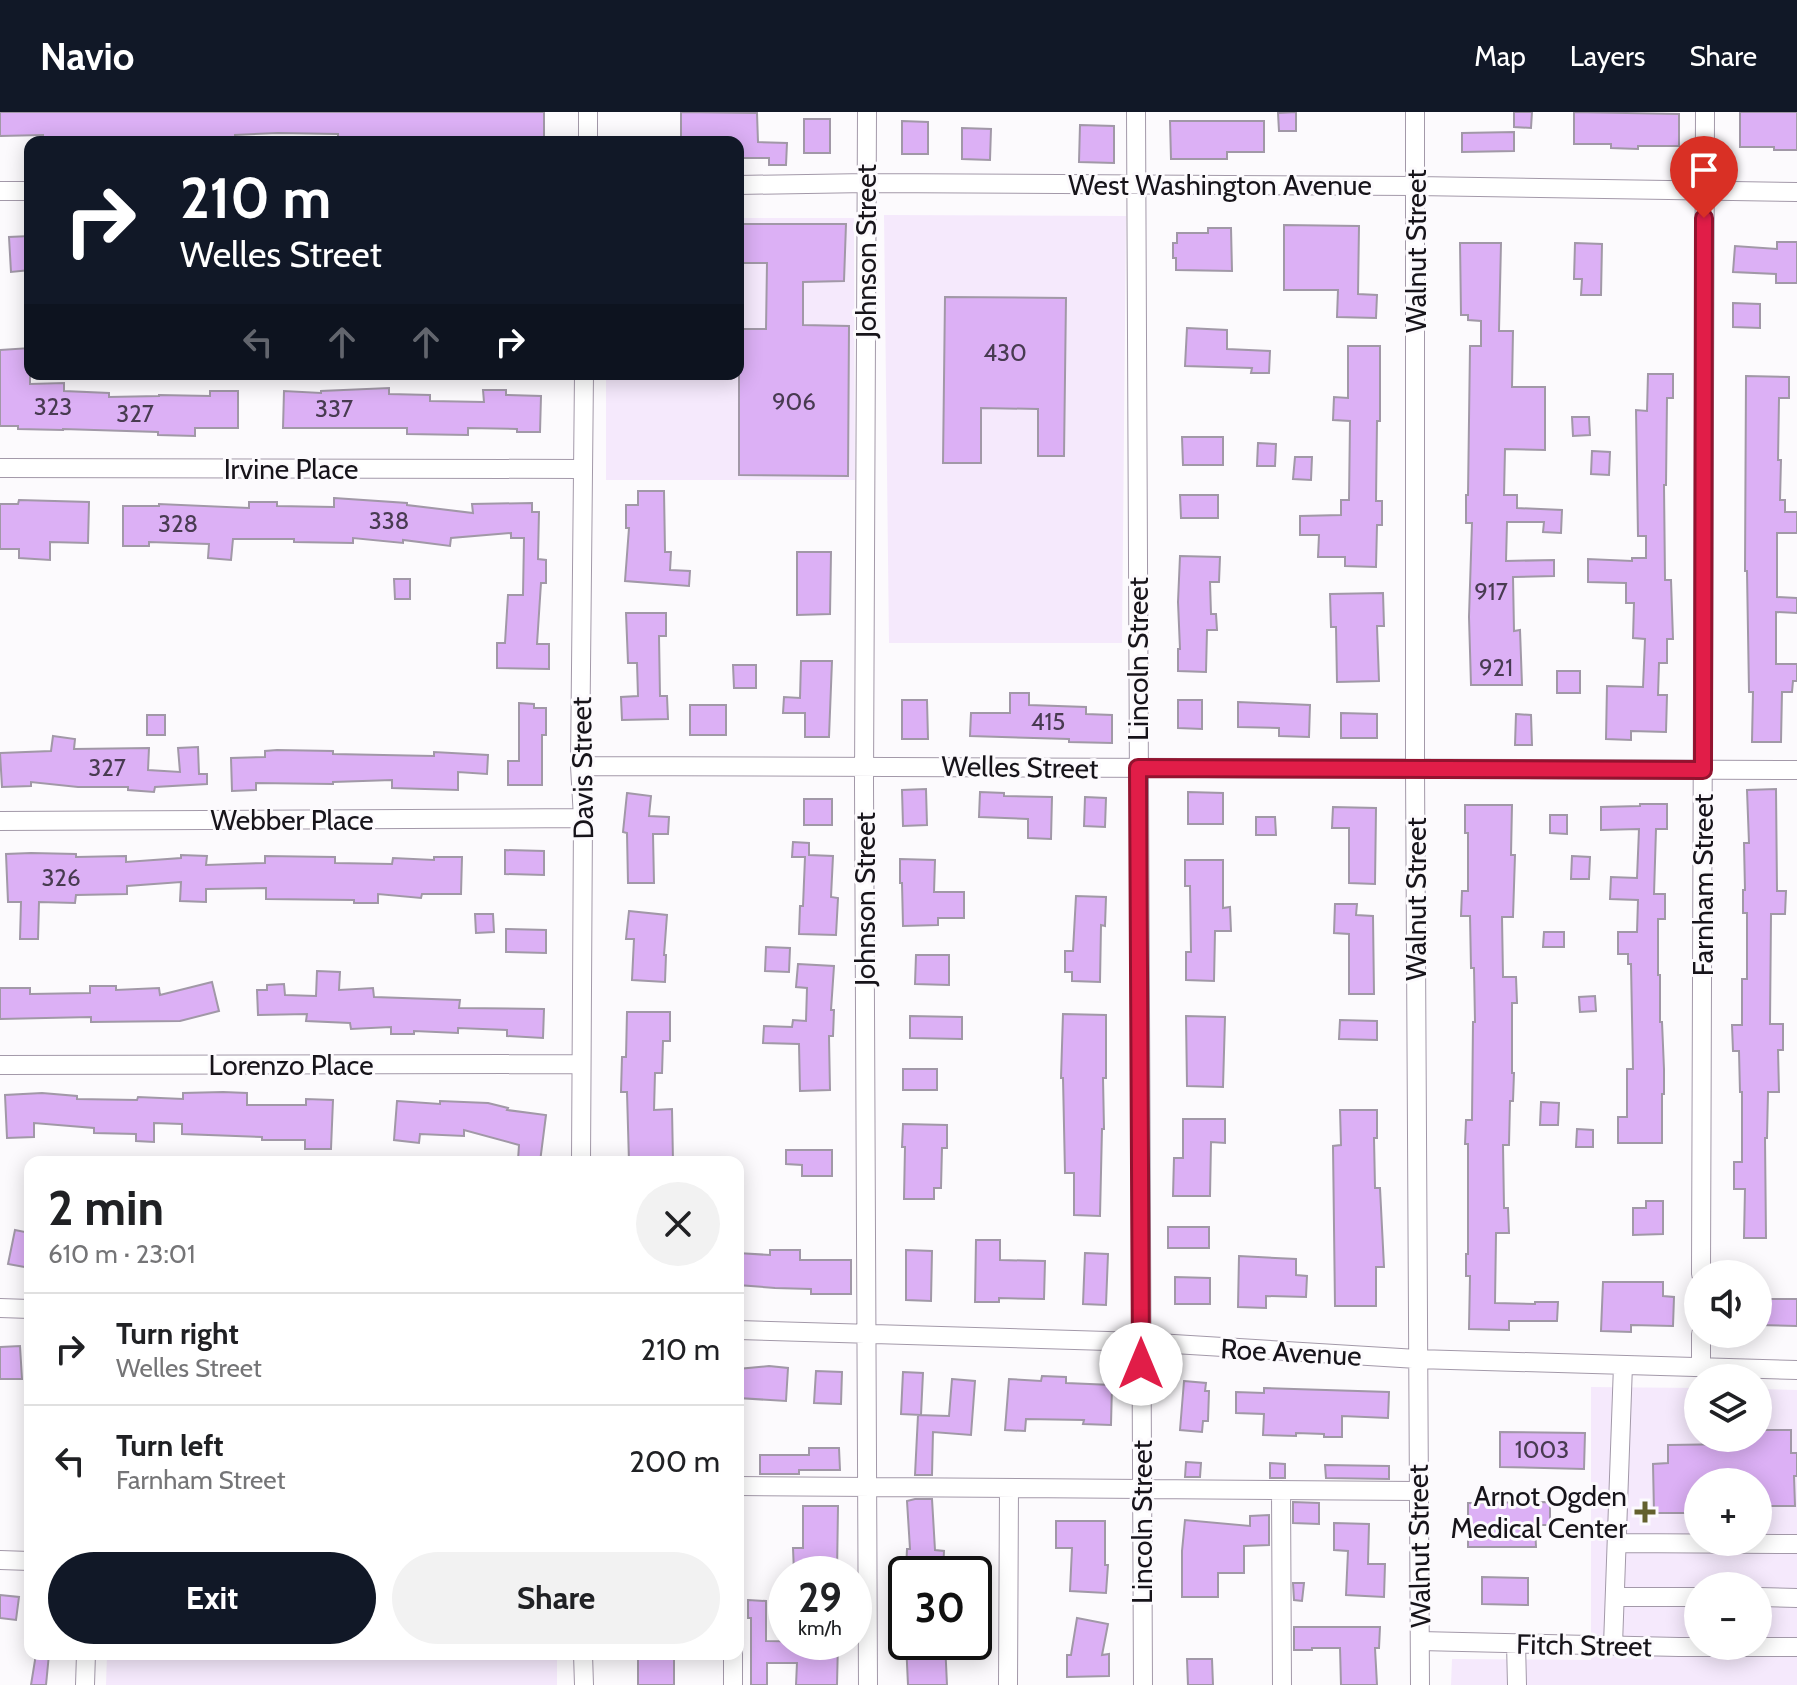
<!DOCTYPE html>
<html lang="en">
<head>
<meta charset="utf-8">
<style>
  body { margin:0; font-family:Cabin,sans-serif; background:#f2f2f2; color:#202124; height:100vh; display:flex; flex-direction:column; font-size:30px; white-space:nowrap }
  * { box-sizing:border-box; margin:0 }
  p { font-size:26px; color:#757577 }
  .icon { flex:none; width:44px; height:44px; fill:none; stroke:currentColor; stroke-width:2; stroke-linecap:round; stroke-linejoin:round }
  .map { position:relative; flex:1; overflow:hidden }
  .side { position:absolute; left:24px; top:1044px; width:720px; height:504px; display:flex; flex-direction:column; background:#fff; border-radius:16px; box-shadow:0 4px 20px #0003 }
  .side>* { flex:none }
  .banner { position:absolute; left:24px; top:24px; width:720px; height:244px; border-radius:16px; box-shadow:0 4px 20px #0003; background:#111827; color:#fff; overflow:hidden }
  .buttons { position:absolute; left:1684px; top:1148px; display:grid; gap:16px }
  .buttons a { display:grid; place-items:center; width:88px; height:88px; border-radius:50%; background:#fff; box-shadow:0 4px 20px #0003; font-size:40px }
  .speed { position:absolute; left:768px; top:1444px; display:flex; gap:16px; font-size:40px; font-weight:700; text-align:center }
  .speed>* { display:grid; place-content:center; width:104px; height:104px; border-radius:50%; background:#fff; box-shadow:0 4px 20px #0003; line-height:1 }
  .speed small { font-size:20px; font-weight:400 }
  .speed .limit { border:4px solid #111; border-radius:12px; background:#fff; color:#111 }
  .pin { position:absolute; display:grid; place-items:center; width:68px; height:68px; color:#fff; margin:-82px -34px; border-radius:50% 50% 50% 0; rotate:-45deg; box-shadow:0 0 8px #0007 }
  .pin .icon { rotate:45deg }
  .me { position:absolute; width:88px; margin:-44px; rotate:0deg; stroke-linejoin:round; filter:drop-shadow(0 0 6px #0008) }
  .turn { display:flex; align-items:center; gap:28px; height:168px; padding:0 24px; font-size:36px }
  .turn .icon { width:104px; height:104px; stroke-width:2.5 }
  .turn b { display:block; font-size:56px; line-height:68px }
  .lanes { display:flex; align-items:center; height:76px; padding:0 24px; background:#0003; justify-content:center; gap:40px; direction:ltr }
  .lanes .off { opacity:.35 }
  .round { display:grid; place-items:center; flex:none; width:84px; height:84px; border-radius:42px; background:#f2f2f2 }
  .summary { display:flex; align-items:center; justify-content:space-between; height:136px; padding:0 24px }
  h1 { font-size:48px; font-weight:700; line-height:60px }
  .action { display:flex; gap:16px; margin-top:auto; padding:16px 24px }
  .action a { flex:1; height:92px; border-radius:48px; background:#111827; color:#fff; font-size:32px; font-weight:700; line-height:92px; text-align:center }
  .action a+a { background:#f2f2f2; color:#202124 }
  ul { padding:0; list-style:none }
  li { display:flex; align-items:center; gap:24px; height:112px; padding:0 24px; border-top:2px solid #e0e0e0 }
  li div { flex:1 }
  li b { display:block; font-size:30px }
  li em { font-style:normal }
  header { display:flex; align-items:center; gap:48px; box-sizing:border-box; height:112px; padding:0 40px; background:#111827; color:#fff }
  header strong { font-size:38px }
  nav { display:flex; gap:44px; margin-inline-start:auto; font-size:28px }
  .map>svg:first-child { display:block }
  .built { fill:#f5e9fc; fill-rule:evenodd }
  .building { fill:#dcb0f5; stroke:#a198a7; stroke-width:2 }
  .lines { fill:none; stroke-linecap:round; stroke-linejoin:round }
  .minor-casing { stroke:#a399a9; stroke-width:20 }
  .minor { stroke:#fff; stroke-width:18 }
  .route-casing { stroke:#92132f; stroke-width:20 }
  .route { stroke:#e11d48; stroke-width:14 }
  .poi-dot { fill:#63602d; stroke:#fcfafd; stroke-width:3 }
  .labels { text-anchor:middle; stroke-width:6; stroke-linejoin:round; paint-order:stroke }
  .number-label { font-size:24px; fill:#483b51 }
  .street-label { font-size:28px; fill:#17141a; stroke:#fcfafd }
  .poi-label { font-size:28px; fill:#17141a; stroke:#fcfafd; text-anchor:end }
</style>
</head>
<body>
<header>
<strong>Navio</strong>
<nav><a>Map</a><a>Layers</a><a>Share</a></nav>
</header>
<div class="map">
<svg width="1797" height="1573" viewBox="0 0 1797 1573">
  <rect width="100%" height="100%" fill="#fcfafd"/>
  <path class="built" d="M884 103 1126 104 1122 531H889Z
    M738 106H854L855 368H606V262H738Z
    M1591 1275 1698 1276V1326H1758V1277L1797 1278V1573H1451L1452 1547 1591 1548ZM1698 1370H1758V1430H1698ZM1698 1474H1758V1534H1698Z
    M107 1542H557V1573H106Z"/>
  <path class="building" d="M0 0H544V30H507V28L338 29V22L278 21 235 23V30H170V28H107V30H43V23L0 24Z
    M681 0 757 1 758 30 787 31 786 53H769V46H738V30H681Z
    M1296 0V19H1279L1278 1Z
    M1514 0H1532L1531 16 1514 15Z
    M1574 0 1679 2V34H1638V37L1611 36V32H1574Z
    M1740 0H1797V38H1774V35H1740Z
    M804 7H830V41H804Z
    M902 9 928 10V42H902Z
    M1170 9H1264V40H1227V47H1171Z
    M1080 13 1114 14V51L1079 50Z
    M962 16 991 17 990 48 962 47Z
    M1514 20V39L1462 40V21Z
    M743 112H846L844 169 803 170V213L849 214 848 364 739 363V217H766L767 151H742Z
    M1284 113 1359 114 1358 182 1377 183 1376 206 1337 205 1338 178H1284Z
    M1208 116H1231L1232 159 1176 158V146H1173V131H1177V121H1208Z
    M30 124V158L11 160 9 125Z
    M1777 130H1797V171H1776V162L1733 160 1735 134 1777 137Z
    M1460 131H1501L1499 219H1513L1512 275H1545V338L1505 337 1504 383H1517V396L1562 398 1561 421 1543 420 1544 410H1507L1506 449 1554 448V464L1513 465 1514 519 1520 518 1522 573H1471L1469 505 1472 411H1466V383H1468L1470 234H1481V209L1468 208V203H1461Z
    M1575 131 1602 132 1601 183H1581L1582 167H1574Z
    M945 185 1066 186 1064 344H1038V297L981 296V351H943Z
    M1733 191 1760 192V216L1733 215Z
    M1187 216 1227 218V237L1270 239 1269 261H1251L1252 256 1185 254Z
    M1348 234H1380V309H1377L1376 389H1382V413H1377L1376 455 1345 454V445H1318L1319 423H1300V404L1341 403V388H1349L1350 309 1333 308 1334 285 1348 286Z
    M30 236V272L64 271V279L109 281V285L159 284V283L210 284V279H238V316H195V324L158 323V320L63 317V318L18 317V314H0V238Z
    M1648 262H1673V286H1667L1666 373H1664L1665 468H1671L1673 527H1667V551H1659L1658 583H1667L1666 620 1631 619V628L1606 627 1607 574 1643 575 1645 527 1633 526 1634 491H1626V471L1588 470V447L1632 449V446H1646V424H1638L1636 298 1647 299Z
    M1746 264 1789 265V286H1779L1778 348H1781L1780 388H1785V400H1797V421H1777V485L1797 486V501L1776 500V552H1797V569H1793L1792 580H1782L1781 630H1752L1753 580H1749L1747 459H1745Z
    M389 276V282L430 283V289L484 290 483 278H506V283L541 284 540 320H517V317L468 316V323L407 322V316H283L284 279 321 281V279Z
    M1572 305H1589L1590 323 1573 324Z
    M1182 325H1223V353H1183Z
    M1258 331 1276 332 1275 354H1257Z
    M1592 339 1610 340 1609 363 1591 362Z
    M1295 345H1312L1311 368 1293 367Z
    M638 379H664L665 440H671L670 458 690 459 689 474 625 469 629 416H626V393H638Z
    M1180 383H1218V406H1181Z
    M334 386 407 391V393L473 401 472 392 532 391V400H539L538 447 546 448V471H541L537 532H549V557L497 556V531H505L508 483H523L524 426H511V421L451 426 450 434 403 428V431L353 426V431L294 430V427H233L231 448 208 446 209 432 149 430V434H123V394H159V392L249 396V390H277V394L334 395Z
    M19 388 89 390 88 431 50 430V448L19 446V437H0V392H18Z
    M797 440H831L830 502 797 503Z
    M1180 444 1220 445 1219 470H1210L1211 502H1216L1217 518H1207L1206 560 1178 559V537H1180L1178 490Z
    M394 467H410V487H395Z
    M1383 481 1384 514H1377L1379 569 1337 570 1336 515H1331L1330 482Z
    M626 501H666V524H659L660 584H667L668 607 622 608 621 585 638 584 637 551H628Z
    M801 549H832L829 625H805V601H783L784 585 800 586Z
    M733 553H756V576H734Z
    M1557 559H1580V581H1557Z
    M1010 581H1029V593L1086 595V602L1112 603V631L1069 630V627L970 624 971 601H1010Z
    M902 588H927L928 627H902Z
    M1178 588H1202V617L1178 616Z
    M1238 590 1310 593 1309 625 1279 624V616L1238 615Z
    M519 591 534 592V596H546V623H542V673H508V649H519Z
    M690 593H726V623H690Z
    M1341 601 1377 602V626H1341Z
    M1516 602 1531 603 1532 633H1515Z
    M147 603H165V623H147Z
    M53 624 75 627 74 637 149 636 148 658 180 660 178 636 198 635 199 662H207V672L155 675 154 680 128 678V675H78L31 670V674L2 675 0 641 51 639Z
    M277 638 333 639V642L434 644V640L488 643 487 662 458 660V678L392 676V668L333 670V672L256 671V678L232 679 231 646 265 645V639Z
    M926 677 927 713 903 714 902 678Z
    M1776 677 1777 779H1786L1785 802H1771L1770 912H1783V938H1778L1779 980H1768L1767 1026H1765L1766 1126H1744L1745 1077H1734V1050H1742V980H1740L1739 939H1733L1732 913H1742V867H1747V801H1743V778H1745L1744 731H1749L1747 678Z
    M980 680 1004 681V684L1052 685 1051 727 1028 726V707L979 705Z
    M1188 680 1223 681V712H1188Z
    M627 681 651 684 649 704 669 705 668 722H653L654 771H628L627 721 623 720Z
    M1085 685 1106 686 1105 715 1084 714Z
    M804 687H832V713H804Z
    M1640 692H1667V717H1656L1654 782H1665V807H1658V863H1660V910H1662L1664 957V982H1662V1031H1618V1005H1627V957H1633L1631 852H1628V842H1618V820H1637L1638 788 1610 787 1611 765 1637 766 1639 717 1601 718V695L1640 694Z
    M1465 693H1512L1511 743H1515L1513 805H1502L1503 865H1516L1517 891H1512V961H1514L1513 989H1510L1509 1033H1503L1504 1096H1508L1509 1121H1496L1495 1191 1535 1192V1190H1558L1557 1209H1509V1218L1469 1217 1470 1164H1466V1142H1468V1032H1465L1466 1008H1472L1473 910H1475L1474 856H1471L1470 804H1461L1462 779H1468V721H1465Z
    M1333 695 1376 696 1375 772 1349 771V716H1332Z
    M1550 703H1567V722L1550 721Z
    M1256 705H1275L1276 723H1256Z
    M793 730 809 731V743L833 744 831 785 838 786 836 823 799 822 800 794H803L805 745H792Z
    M505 738 544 739V763L505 762Z
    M31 741 76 742V745L126 744V750L181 746V743L207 744 206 753 265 751V744L335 745V751L392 752 393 746 434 748V745H462L461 782H422L421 786 378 782V791H354V788L266 787V776L206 777V790L180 789 181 770 127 774V782L76 783 75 791 39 790 38 827H20L21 790H8L6 742Z
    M1572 744 1590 745 1589 767H1571Z
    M900 747 935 748 934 780H964V806H938V813L903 814 902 771H900Z
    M1185 748H1223V796L1230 795 1231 819H1215L1214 869 1186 868V840H1191L1190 774H1185Z
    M1076 784 1106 785 1105 814 1101 813 1100 870 1072 869V860H1065V839H1073Z
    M1335 792H1357L1356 803 1373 804 1374 882H1349V822L1334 821Z
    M629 799 667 803 664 843H666L665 870 632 868 634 827H626Z
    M475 802H493L494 820 476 821Z
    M506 817 546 818V841L506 840Z
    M1544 820H1564V835H1543Z
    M766 835 790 836 789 860 765 859Z
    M916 843H949V873L915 872Z
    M798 852 834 854 831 898H834L833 924H829L830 978 800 979 799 932 763 931 764 914 792 915 793 908 806 909 807 876 796 875Z
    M317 859 340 860 339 878 373 876 374 885 460 888 459 896 544 897 543 926 507 924V918L458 916V921L414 919V922H391V915L351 917 350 911 306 909 307 902 258 903 257 878H267V873L284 872 285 883 316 884Z
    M212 870 219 899 180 909 91 910V905L0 907V876H30V882L90 881V874H116V878L159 876 160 883Z
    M1595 884 1596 899 1580 900 1579 885Z
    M627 900H670V929H663L662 961H655L654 998 672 997 673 1050H629L627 980H621L622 945H626Z
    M1063 902 1106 903V966H1103L1104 1017H1102L1100 1104 1074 1103V1061H1065L1063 966H1061Z
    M910 904 962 905V927L910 926Z
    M1186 904 1225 905 1223 975 1187 974Z
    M1340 908 1377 909V928L1339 927Z
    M903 957H937V978H903Z
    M223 980 247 981V993H306V987L333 988 331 1037H305V1028H262V1025L182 1022V1012L154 1011V1030L136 1029V1022L94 1021V1016L34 1011V1025L7 1026 5 983 42 981 77 984V987L137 988 138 985 183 987V981Z
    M397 989 440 992V989L488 991 508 996 507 998 546 1003 540 1050 518 1048 519 1033 464 1018V1024L420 1022 419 1031 394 1028Z
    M1541 990 1559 991 1558 1013H1540Z
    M1340 998H1377V1026H1374L1375 1076H1380L1384 1155H1376V1194H1335L1333 1034 1341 1033Z
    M1183 1007H1225V1031L1211 1030 1210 1084H1173L1174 1046H1183Z
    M903 1012 947 1013V1036H942L941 1076H934V1087H904L905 1035H902Z
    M1577 1017 1593 1018V1035H1576Z
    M786 1038H832V1064H802V1053L786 1052Z
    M1646 1089H1663V1122L1633 1123V1096H1646Z
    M1168 1115H1209V1136H1168Z
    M15 1118 30 1121V1156L8 1152Z
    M976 1128H1000V1148L1045 1149 1044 1187 999 1186V1190H975Z
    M770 1138H800V1148H851V1182H811V1177L775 1176 738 1173V1141L770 1143Z
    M906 1138 932 1139 931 1189 906 1188Z
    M1085 1141 1108 1142 1106 1193 1083 1192Z
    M1239 1144 1296 1147V1163L1307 1164 1306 1185 1266 1184V1196L1238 1195Z
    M1175 1165 1210 1166V1192H1175Z
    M1603 1170H1663V1184L1674 1185 1673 1214 1631 1213V1220L1601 1219Z
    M1758 1187H1797V1214L1758 1213Z
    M20 1234 22 1267H0V1235Z
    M769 1254 788 1256 786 1289 738 1286V1257Z
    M816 1259 842 1260 841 1292 814 1291Z
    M903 1260 923 1261 921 1303 901 1302Z
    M1042 1264 1066 1265V1271L1112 1273 1111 1313 1083 1312 1084 1308 1026 1307 1025 1319 1005 1318 1009 1267 1041 1269Z
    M952 1267 975 1269 971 1323 933 1320 932 1363H915L918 1303 949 1304Z
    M1184 1269 1206 1271 1205 1279H1209L1208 1309H1203L1202 1320 1180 1318Z
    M1264 1276 1389 1280 1388 1306 1342 1304V1325H1324V1322L1296 1321V1324L1263 1323 1264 1302 1236 1301V1280L1264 1281Z
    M1758 1318H1791V1341H1797V1364H1794L1795 1394H1758V1370H1698V1401H1654L1653 1352 1668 1351V1333L1737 1332V1326H1758Z
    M1500 1320 1585 1321 1584 1357 1500 1355Z
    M809 1336H839L840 1358H799V1362H760V1343H809Z
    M1186 1350 1201 1351 1200 1365H1185Z
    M1270 1351 1285 1352V1366H1270Z
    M1325 1353 1389 1354V1367L1326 1366Z
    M915 1387H932L935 1438 944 1439 943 1460 906 1459 907 1437H910L907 1389Z
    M1293 1390 1319 1391V1412L1293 1411Z
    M1550 1390V1413H1535L1536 1435H1468V1391Z
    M803 1394H838L837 1461H794L793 1436H803Z
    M1269 1403V1433L1244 1434V1461H1218V1485H1182V1439L1185 1408 1250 1414V1404Z
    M1056 1409H1105V1453H1108L1106 1481 1070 1479 1072 1436H1056Z
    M1334 1411 1369 1412 1368 1452H1385L1384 1485 1346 1483 1348 1439 1334 1438Z
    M1482 1465 1528 1466V1493L1482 1492Z
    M1293 1471H1304L1302 1489 1294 1488Z
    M0 1483 19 1485 16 1508 0 1506Z
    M748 1488 766 1489V1529L838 1530 837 1573H796L797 1551H767V1573H751V1506H748Z
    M1077 1506 1108 1512 1102 1543 1109 1542V1564L1067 1565V1543H1071Z
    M1294 1515H1380L1379 1536H1375L1377 1573H1341L1340 1536H1312V1538H1294Z
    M906 1530H945L947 1573H908Z
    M36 1542H49L46 1573H31Z
    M638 1546 674 1547V1573H638Z
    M1187 1547H1212L1213 1573H1188Z"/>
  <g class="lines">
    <defs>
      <path id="minor" d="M588 0V30
        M867 0 864 671 868 1573
        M1136 0 1143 1573
        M1415 0V656L1420 1573
        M738 73 867 71 1416 74 1797 80
        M0 79H30
        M0 356 581 357
        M580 654 1797 658
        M0 709 583 706
        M0 953 581 952
        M581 1050 583 706 580 654 584 262
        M1701 1162 1705 0
        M0 1196 30 1197
        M738 1218 1141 1230 1417 1247 1797 1258
        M1701 1255V1222
        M738 1374 1418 1379
        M1281 1378 1282 1573
        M1617 1431 1797 1432
        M0 1448 30 1449
        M1615 1485H1698
        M1758 1485 1797 1486
        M1420 1529 1679 1535H1797
        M1516 1531 1517 1573
        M1613 1533 1623 1253
        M583 1542 584 1573
        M733 1542V1573
        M85 1573 86 1542
        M1008 1573 1009 1376"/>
    </defs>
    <use href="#minor" class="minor-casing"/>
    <use href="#minor" class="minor"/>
  </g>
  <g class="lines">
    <defs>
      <path id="route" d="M1141 1252 1138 656 1703 658 1704 106"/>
    </defs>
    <use href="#route" class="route-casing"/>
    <use href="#route" class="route"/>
  </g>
  <path class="poi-dot" d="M1641 1388h8v8h8v8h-8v8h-8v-8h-8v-8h8z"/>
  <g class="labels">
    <g class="number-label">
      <text x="1005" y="249">430</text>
      <text x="794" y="298">906</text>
      <text x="53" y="303">323</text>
      <text x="334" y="305">337</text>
      <text x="135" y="310">327</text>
      <text x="389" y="417">338</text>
      <text x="178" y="420">328</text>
      <text x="1491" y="488">917</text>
      <text x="1496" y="564">921</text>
      <text x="1048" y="618">415</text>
      <text x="107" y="664">327</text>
      <text x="61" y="774">326</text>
      <text x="1542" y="1346">1003</text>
    </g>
    <g class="street-label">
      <text x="1220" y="83">West Washington Avenue</text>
      <text transform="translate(866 139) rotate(-90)" y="10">Johnson Street</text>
      <text transform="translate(1416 139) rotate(-90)" y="10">Walnut Street</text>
      <text x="291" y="367">Irvine Place</text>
      <text transform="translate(1138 547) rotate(-90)" y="10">Lincoln Street</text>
      <text transform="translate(1020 655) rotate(1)" y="10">Welles Street</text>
      <text transform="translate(582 656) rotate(-91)" y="10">Davis Street</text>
      <text x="292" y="718">Webber Place</text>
      <text transform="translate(1703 773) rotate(-90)" y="10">Farnham Street</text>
      <text transform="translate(865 787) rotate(-90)" y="10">Johnson Street</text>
      <text transform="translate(1416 787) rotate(-90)" y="10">Walnut Street</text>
      <text x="291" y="963">Lorenzo Place</text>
      <text transform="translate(1291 1240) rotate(3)" y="10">Roe Avenue</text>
      <text transform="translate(1142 1410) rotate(-90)" y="10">Lincoln Street</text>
      <text transform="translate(1419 1434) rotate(-91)" y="10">Walnut Street</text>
      <text transform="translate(1584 1533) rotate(1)" y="10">Fitch Street</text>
    </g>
    <g class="poi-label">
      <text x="1627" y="1394">Arnot Ogden<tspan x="1627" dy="32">Medical Center</tspan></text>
    </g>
  </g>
</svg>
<div class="buttons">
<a><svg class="icon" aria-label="sound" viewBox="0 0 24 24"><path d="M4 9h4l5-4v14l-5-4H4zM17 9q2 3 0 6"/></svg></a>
<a><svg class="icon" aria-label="layers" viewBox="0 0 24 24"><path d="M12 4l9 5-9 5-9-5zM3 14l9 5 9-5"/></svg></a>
<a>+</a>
<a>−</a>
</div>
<div class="speed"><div>29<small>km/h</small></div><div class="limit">30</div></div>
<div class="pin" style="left:1704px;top:106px;background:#d93025"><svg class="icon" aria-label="arrive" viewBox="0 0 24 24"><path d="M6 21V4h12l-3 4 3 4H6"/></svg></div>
<svg class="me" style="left:1141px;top:1252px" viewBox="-20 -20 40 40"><circle r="19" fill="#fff"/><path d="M0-13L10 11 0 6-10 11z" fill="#e11d48"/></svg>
<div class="banner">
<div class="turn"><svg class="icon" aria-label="right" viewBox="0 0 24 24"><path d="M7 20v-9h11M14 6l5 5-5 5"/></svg><div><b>210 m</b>Welles Street</div></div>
<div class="lanes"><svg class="icon off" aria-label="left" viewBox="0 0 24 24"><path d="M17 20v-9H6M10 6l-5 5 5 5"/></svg><svg class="icon off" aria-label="ahead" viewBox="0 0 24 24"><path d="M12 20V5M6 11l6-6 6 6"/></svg><svg class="icon off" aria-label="ahead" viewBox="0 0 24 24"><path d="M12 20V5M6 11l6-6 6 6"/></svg><svg class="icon" aria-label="right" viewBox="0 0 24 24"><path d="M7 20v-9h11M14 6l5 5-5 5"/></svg></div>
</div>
<section class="side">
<div class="summary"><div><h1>2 min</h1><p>610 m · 23:01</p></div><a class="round"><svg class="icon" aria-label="close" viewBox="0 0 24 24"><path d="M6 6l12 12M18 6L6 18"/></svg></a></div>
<ul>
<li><svg class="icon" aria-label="right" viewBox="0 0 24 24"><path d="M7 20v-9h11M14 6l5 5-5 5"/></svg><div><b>Turn right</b><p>Welles Street</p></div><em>210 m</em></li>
<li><svg class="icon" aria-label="left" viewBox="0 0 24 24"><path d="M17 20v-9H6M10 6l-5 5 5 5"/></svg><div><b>Turn left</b><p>Farnham Street</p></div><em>200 m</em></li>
</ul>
<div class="action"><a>Exit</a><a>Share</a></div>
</section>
</div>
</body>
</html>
